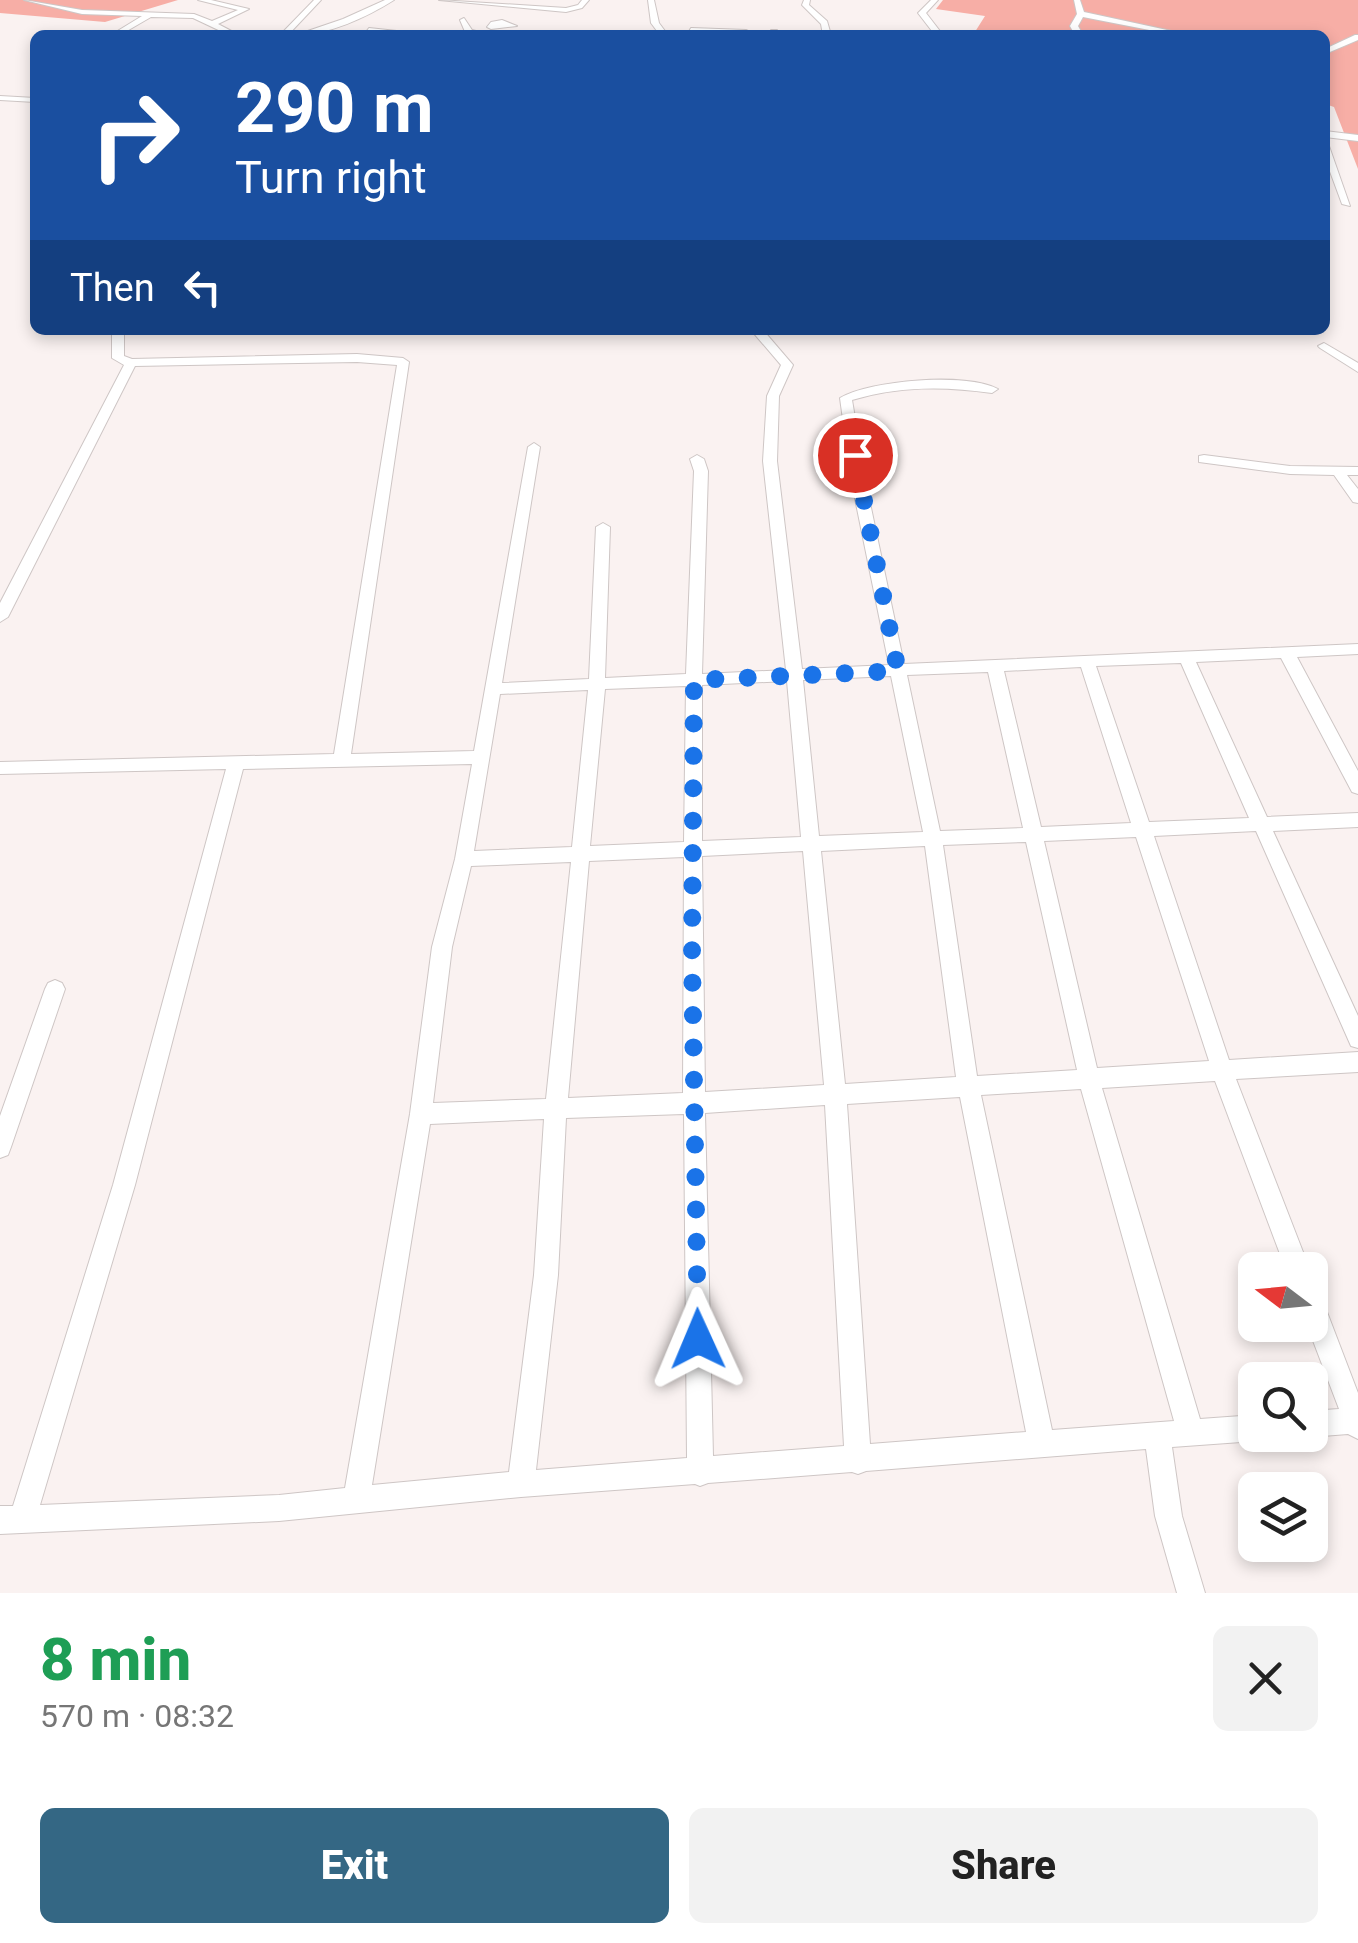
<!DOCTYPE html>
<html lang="en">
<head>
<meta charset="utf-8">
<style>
  body { margin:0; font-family:Roboto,sans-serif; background:#f2f2f2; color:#222; height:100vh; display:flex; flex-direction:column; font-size:38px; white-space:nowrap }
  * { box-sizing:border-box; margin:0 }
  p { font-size:32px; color:#767676 }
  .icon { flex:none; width:55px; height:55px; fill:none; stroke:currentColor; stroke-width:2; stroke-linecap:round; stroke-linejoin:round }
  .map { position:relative; height:1593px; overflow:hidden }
  .side { display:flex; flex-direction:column; background:#fff; flex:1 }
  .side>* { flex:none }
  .hud { position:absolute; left:30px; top:30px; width:1300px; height:305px; border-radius:15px; box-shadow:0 5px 15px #0003; background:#1a4fa0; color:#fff; overflow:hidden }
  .needle { width:65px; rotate:286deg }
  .fabs { position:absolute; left:1238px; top:1252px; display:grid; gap:20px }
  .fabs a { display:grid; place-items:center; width:90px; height:90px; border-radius:15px; background:#fff; box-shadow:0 5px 15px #0003; font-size:50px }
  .pin { position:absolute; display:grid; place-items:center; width:85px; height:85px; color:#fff; margin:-42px; border:5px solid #fff; border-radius:50%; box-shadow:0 2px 10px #0007 }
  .me { position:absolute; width:110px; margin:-55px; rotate:359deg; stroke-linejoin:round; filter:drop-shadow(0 0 8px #0008) }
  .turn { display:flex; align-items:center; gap:35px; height:210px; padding:0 40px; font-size:45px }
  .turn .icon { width:130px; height:130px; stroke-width:2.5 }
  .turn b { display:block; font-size:70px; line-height:85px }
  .then { display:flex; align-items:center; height:95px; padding:0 40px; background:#0003; gap:20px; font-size:38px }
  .round { display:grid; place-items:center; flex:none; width:105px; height:105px; border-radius:15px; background:#f2f2f2 }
  .overview { display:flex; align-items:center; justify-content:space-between; height:170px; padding:0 40px }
  h1 { font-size:60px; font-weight:800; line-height:75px; color:#1e9e55 }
  .action { display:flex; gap:20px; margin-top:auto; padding:20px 40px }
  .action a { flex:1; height:115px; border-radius:15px; background:#346784; color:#fff; font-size:40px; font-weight:800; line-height:115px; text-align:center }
  .action a+a { background:#f2f2f2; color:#222 }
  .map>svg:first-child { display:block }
  .green { fill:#f7aea6 }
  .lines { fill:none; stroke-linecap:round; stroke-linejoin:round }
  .minor-casing { stroke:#cec6c5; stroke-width:2 }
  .minor { fill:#fff; fill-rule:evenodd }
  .route { stroke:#1a73e8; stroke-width:18; stroke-dasharray:0 32.4 }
</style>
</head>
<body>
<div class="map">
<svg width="1358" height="1593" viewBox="0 0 1358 1593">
  <rect width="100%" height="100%" fill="#faf2f1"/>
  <path class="green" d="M0 0H178L105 22 0 13Z
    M943 0H1358V169L1334 107 1325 104V35H973L985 16 936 9Z"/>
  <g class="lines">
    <defs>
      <path id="minor" d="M24 0 82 10 194 14 212 21 238 10 198 0H211L249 9 218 24 239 35H229L193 18 151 17 120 35H111L142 16 82 14Z
        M314 0H321L288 35H280Z
        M385 0H394C367 17 329 35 296 35L343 19Z
        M439 0 566 8 578 5 582 0H589L582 8 566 12Z
        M648 0H654L659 23 668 35H615L618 32 657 31 651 23Z
        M804 0H810L809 5 827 21 831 35H823L821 24 802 5Z
        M931 0H938L926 13 943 35H935L918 13Z
        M1074 0H1080L1084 12 1190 35H1175L1083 17 1078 26 1083 35H1075L1070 26 1077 14Z
        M464 18 472 30 491 35 466 34 460 20Z
        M502 20 517 26 491 29 487 27 491 22Z
        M369 28 415 33 419 35 366 32Z
        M691 28 746 30 750 32H696L687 35Z
        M771 30H777V35H769Z
        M1355 35H1358V40L1325 54V49Z
        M0 96 35 98V102L0 100Z
        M1325 131 1358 135V141L1325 137Z
        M1325 143 1329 146 1350 206 1342 204 1325 158Z
        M112 330H124V356L132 359 357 354 403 358 409 362 351 754 474 751 528 447 534 443 540 447 502 683 589 679 596 527 603 523 610 527 605 678 686 674 694 471 690 459 697 455 704 459 708 471 702 674 786 670 763 461 767 396 781 365 751 330H763L793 365 779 396 777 461 802 669 889 665 852 484 840 398C869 380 968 372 998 389L992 393C944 386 899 386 852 400L866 484 904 664 1358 644V654L1297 657 1358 771V794L1352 792 1281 658 1196 662 1267 817 1358 813V827L1273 831 1358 1016V1048L1351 1046 1256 831 1154 836 1229 1060 1358 1052V1072L1236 1079 1310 1270H1286L1215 1081 1102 1088 1200 1419 1255 1415V1435H1265L1255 1441 1172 1447 1182 1516 1205 1593H1177L1155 1516 1146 1449 866 1471 858 1474 852 1472 708 1483 700 1486 695 1484 521 1497 279 1521 0 1534V1506H13L113 1185 226 769 0 774V762L334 754 397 365 357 362 135 366 8 617 0 622V603L124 365 112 358ZM1181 663 1249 818 1149 822 1096 666ZM1081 667 1131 823 1041 827 1004 671ZM988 672 1023 828 940 831 907 675ZM891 676 923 832 819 836 803 680ZM787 681 801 837 702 841V685ZM686 686 684 842 590 846 605 689ZM588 690 572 847 474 851 500 694ZM472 764 455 859 432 947 410 1114 345 1488 279 1495 40 1505 135 1185 243 769ZM1136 837 1209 1061 1097 1068 1044 841ZM1026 842 1077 1070 977 1076 943 845ZM925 846 956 1077 845 1084 821 851ZM803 851 824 1085 705 1092 702 856ZM684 857 683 1093 568 1098 589 861ZM571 862 546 1099 433 1103 452 947 471 866ZM1081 1089 1174 1421 1052 1430 981 1095ZM960 1097 1026 1432 870 1444 847 1104ZM825 1105 844 1446 713 1456 705 1113ZM684 1114 687 1458 536 1470 558 1275 566 1118ZM544 1119 534 1275 509 1472 372 1485 430 1124Z
        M1324 343 1358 363V372L1320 348 1318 346Z
        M1204 455 1290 466 1358 467V475H1347L1358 489V503L1353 502 1334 475 1290 474 1199 462V456Z
        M55 980 62 983 65 989 11 1147 8 1155 0 1158V1116L45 989 48 983Z
        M1310 1288 1319 1291 1358 1393V1439L1348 1434 1310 1437 1305 1435H1310V1411L1339 1409 1307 1325H1310Z"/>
    </defs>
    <use href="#minor" class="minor-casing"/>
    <use href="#minor" class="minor"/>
  </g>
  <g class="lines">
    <path class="route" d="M698 1339 692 954 694 680 898 671 855 455"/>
  </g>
</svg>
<div class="fabs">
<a><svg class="needle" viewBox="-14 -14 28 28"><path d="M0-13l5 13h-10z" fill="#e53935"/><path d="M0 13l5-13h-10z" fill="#767676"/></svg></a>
<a><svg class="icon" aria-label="search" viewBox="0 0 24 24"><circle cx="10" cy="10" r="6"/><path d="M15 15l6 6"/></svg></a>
<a><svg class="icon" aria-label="layers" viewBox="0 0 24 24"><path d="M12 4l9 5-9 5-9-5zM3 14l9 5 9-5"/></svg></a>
</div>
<div class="pin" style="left:855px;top:455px;background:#d93025"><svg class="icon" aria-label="arrive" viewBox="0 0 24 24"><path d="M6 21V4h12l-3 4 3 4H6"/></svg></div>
<svg class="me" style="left:698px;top:1339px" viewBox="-20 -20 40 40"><path d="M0-17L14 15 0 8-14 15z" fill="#1a73e8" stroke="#fff" stroke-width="4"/></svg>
<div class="hud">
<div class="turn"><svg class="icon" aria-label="right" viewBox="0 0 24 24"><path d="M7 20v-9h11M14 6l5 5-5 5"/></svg><div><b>290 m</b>Turn right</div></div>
<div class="then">Then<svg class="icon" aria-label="left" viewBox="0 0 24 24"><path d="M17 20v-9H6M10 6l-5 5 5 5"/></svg></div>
</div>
</div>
<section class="side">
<div class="overview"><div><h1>8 min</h1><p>570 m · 08:32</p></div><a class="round"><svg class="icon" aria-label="close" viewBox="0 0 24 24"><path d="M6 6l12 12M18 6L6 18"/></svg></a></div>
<div class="action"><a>Exit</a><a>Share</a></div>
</section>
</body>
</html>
